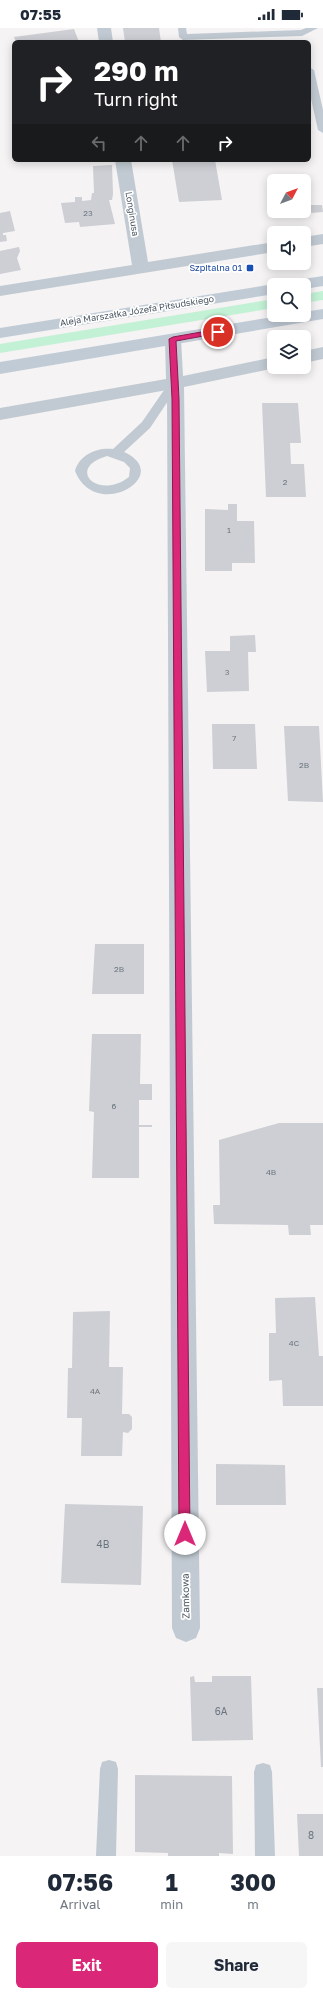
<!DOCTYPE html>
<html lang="en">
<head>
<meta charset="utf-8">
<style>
  body { margin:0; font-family:"Golos Text",sans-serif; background:#f6f6f7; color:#1f2937; height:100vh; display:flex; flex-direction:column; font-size:15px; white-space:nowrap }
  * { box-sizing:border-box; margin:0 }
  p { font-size:13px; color:#747a83 }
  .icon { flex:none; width:22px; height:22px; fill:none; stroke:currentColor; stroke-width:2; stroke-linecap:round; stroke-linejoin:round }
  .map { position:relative; height:1828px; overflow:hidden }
  .side { display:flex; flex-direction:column; background:#fff; flex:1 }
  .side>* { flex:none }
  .top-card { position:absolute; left:12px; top:12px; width:299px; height:122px; border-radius:6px; box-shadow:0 2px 10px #0003; background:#202124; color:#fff; overflow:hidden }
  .needle { width:26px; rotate:49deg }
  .fabs { position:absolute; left:267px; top:146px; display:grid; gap:8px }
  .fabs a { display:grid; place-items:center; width:44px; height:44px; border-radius:6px; background:#fff; box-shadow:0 2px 10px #0003; font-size:20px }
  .pin { position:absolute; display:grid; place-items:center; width:34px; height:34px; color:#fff; margin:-17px; border:2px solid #fff; border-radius:50%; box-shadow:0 1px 4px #0007 }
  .me { position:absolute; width:44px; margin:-22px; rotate:0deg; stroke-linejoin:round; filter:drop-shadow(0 0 3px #0008) }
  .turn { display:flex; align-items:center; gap:14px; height:84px; padding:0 16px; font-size:18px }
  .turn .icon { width:52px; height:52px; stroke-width:2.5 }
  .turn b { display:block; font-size:28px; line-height:34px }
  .lanes { display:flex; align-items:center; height:38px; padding:0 16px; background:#0003; justify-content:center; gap:20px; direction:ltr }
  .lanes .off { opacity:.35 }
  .eta { display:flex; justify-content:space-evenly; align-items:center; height:68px; text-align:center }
  .eta b { font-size:24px; font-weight:700; line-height:28px }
  .primary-button { display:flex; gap:8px; margin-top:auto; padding:8px 16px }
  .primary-button a { flex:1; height:46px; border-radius:6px; background:#db2777; color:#fff; font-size:16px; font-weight:700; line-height:46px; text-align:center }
  .primary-button a+a { background:#f6f6f7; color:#1f2937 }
  .status { display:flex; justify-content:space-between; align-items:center; height:28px; padding:0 20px; background:#fff; direction:ltr }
  .status svg { height:11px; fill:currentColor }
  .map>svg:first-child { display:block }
  .green { fill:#c3f1d5 }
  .building { fill:#cdcfd5 }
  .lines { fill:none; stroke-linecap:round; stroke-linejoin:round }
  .lane { fill:#c1cad2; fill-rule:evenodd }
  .street { fill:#c1cad2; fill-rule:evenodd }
  .secondary { fill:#c1cbd6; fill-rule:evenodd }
  .route { fill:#db2777; stroke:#8e194d }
  .transit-dot { fill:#1a4fb4; stroke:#fff; stroke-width:1.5 }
  .labels { text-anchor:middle; stroke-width:3.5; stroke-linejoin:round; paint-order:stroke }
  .number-label { font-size:8px; fill:#6b747e }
  .far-street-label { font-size:9px; fill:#4a5661; stroke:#fff }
  .far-transit-label { font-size:9px; fill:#164399; stroke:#fff; text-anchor:end }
  .near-number-label { font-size:10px; fill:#6b747e }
  .street-label { font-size:10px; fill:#4a5661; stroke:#fff }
</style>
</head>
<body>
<div class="status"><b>07:55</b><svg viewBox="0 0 49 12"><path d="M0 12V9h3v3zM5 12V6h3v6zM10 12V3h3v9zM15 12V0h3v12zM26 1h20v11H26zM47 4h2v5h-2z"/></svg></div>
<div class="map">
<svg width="323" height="1828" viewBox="0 0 323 1828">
  <rect width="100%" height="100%" fill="#f5f3f3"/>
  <path class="green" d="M323 263V272L304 275V266Z
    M274 271V280L0 325V316Z"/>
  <path class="building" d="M123 0H159L161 14H125Z
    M74 1 79 14H16L14 9Z
    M172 132H215L222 172 179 174Z
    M112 137 113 166 112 172H109L115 196 80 199 79 194 65 195 61 175 75 174V169H82V173L91 172 92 165H94L93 138Z
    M310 177H322L323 184 311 185Z
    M10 183 15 203 3 205V207H6L7 213 0 214V185Z
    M19 219 20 223 17 230 21 242 0 246V223Z
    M262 375H298L301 415H290L291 436H304L306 469H266Z
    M228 476H237V493H254L255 535H232V543H205V481L228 482Z
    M255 607 256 624H248L249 663 207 664 205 623H230V608Z
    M212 696H255L257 741H213Z
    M284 698H319L323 774 288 773Z
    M95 916H144V966H92Z
    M92 1006H141L140 1056H152V1072H139V1097H152V1099H139V1150H92L94 1084 89 1083Z
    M279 1095H323V1197H310L311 1207H289L288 1197 214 1196 213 1177H220L219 1112Z
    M315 1269 319 1328H323V1378H283L282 1352 269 1353V1305H276L275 1270Z
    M110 1283 109 1339H123L122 1386H129L132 1389V1401L128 1405 123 1404 122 1428H81L82 1390H67L68 1340H72L73 1284Z
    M216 1436 285 1437 286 1477H216Z
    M65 1476 143 1478 141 1557 61 1555Z
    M194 1648 195 1654H212V1648H251L253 1712 192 1713 190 1649Z
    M317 1660H323V1739H321Z
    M135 1747 232 1748 233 1826 219 1825V1828H168V1825L135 1824Z
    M297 1786H323V1828H299Z"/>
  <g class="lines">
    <path class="lane" d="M178 0H186L187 6 301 2 306 0H318L302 8 183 12 179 9Z
      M309 39 314 42 323 82V105L318 102 309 62Z
      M175 351 180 355 150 400 124 424C175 447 96 495 75 443 79 427 97 419 113 421L142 394 171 352ZM107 428 124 434 130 440 129 449C98 473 65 440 107 428Z
      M109 1732 116 1734 118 1741 116 1828H96L100 1741 102 1734Z
      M263 1735 270 1737 272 1744 275 1828H255L254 1744 256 1737Z"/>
    <path class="street" d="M97 0H111L113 14H99Z
      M115 132H131L148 234 274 214V224L0 268V258L132 237Z
      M323 206V216L304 219V209Z
      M173 306 179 307 181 311 183 348 274 329V339H280L184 359 200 1600 196 1610 186 1614 176 1610 172 1600 167 362 0 392V380L166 351 165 311 167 307Z
      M323 319V331L304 335V323Z"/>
    <path class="secondary" d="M323 248V258L304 261V257H288L290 253Z
      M274 256 278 257H274V266L0 310V300Z
      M323 281V291L0 346V334L285 287H304V284Z"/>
  </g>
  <path class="route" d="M218 301 221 304 220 305 176 313 179 371 190 1506 189 1510 185 1512 181 1510 179 1506 172 371 169 311 173 309Z"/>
  <rect class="transit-dot" x="246" y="236" width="8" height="8" rx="2"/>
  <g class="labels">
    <g class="number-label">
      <text x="88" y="188">23</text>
      <text x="285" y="457">2</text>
      <text x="229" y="505">1</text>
      <text x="227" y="647">3</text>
      <text x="234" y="713">7</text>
      <text x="304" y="740">2B</text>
      <text x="119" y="944">2B</text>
      <text x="114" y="1081">6</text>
      <text x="271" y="1147">4B</text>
      <text x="294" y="1318">4C</text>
      <text x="95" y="1366">4A</text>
    </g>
    <g class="far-street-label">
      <text transform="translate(132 186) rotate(81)" y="3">Longinusa</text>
      <text transform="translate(137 283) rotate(-9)" y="3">Aleja Marszałka Józefa Piłsudskiego</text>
    </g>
    <g class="far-transit-label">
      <text x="242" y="243">Szpitalna 01</text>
    </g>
    <g class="near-number-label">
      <text x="103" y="1520">4B</text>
      <text x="221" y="1687">6A</text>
      <text x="311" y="1811">8</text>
    </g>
    <g class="street-label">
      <text transform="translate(185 1568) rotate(-91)" y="4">Zamkowa</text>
    </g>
  </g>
</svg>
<div class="fabs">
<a><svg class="needle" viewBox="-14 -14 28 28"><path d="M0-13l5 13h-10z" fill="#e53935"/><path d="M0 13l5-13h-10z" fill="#747a83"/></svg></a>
<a><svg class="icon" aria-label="sound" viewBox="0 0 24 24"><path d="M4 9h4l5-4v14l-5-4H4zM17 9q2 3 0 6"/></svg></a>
<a><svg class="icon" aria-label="search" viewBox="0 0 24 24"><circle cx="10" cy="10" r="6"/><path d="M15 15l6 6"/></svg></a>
<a><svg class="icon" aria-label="layers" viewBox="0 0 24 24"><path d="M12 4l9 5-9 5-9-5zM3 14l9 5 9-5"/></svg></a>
</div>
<div class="pin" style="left:218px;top:304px;background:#d93025"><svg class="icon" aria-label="arrive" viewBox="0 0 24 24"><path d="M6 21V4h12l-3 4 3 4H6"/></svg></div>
<svg class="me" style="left:185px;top:1506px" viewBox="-20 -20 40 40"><circle r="19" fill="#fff"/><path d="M0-13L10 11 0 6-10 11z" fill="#db2777"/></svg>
<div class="top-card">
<div class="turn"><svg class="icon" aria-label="right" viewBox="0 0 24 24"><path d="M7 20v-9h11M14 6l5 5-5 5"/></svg><div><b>290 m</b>Turn right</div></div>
<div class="lanes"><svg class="icon off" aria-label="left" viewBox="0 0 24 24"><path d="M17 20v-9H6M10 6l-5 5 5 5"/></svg><svg class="icon off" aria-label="ahead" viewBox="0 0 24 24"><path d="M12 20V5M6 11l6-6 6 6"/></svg><svg class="icon off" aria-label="ahead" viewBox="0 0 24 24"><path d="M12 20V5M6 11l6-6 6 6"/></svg><svg class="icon" aria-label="right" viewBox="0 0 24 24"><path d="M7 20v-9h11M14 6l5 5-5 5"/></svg></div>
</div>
</div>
<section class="side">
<div class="eta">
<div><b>07:56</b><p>Arrival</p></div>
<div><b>1</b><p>min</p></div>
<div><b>300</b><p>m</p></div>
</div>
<div class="primary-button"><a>Exit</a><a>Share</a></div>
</section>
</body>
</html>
